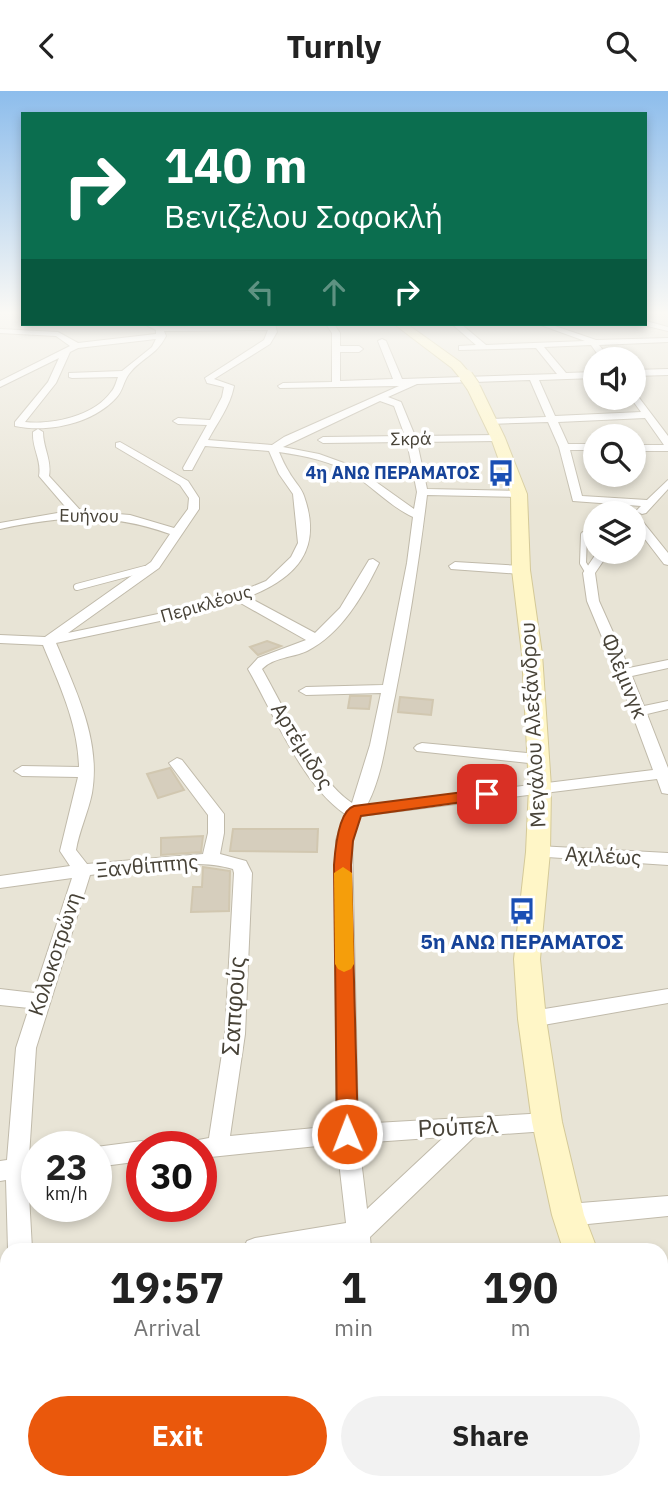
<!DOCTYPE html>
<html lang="en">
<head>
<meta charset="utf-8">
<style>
  body { margin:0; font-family:"IBM Plex Sans",sans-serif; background:#f2f2f2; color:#222; height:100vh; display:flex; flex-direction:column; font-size:26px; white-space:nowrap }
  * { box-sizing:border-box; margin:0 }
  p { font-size:23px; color:#767676 }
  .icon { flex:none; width:38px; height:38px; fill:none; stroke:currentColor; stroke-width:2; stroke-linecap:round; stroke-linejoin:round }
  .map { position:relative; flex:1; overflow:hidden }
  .sheet { position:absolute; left:0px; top:1152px; width:668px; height:247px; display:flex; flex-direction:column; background:#fff; border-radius:21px 21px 0 0; box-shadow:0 4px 10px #0003 }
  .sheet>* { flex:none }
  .hud { position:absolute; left:21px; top:21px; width:626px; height:214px; border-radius:0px; box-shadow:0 4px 10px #0003; background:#0b6e4f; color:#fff; overflow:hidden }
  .fabs { position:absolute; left:583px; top:256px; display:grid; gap:14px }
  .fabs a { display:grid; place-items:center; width:63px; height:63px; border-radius:50%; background:#fff; box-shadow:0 4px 10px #0003; font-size:35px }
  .speed { position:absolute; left:21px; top:1040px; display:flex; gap:14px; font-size:35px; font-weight:700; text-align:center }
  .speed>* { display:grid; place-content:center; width:91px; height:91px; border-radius:50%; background:#fff; box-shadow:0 4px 10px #0003; line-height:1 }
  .speed small { font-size:18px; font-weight:400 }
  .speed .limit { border:10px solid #d22; background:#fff; color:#111 }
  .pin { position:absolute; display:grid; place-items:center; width:60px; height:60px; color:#fff; margin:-30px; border-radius:14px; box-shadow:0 4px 10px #0006 }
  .me { position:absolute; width:77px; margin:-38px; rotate:359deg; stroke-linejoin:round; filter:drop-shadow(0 0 5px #0008) }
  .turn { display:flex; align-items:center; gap:24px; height:147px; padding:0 28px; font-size:32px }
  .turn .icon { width:91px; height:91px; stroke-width:2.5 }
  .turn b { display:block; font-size:49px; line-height:60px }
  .lanes { display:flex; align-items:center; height:66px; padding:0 28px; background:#0003; justify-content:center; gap:35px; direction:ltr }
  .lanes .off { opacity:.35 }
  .eta { display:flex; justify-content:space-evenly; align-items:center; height:119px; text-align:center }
  .eta b { font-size:42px; font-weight:800; line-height:49px }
  .primary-button { display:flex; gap:14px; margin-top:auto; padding:14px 28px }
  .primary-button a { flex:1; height:80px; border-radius:42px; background:#ea580c; color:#fff; font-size:28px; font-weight:800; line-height:80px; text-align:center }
  .primary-button a+a { background:#f2f2f2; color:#222 }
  header { display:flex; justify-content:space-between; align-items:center; height:91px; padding:0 28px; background:#fff; font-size:32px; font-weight:800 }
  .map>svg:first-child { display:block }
  .residential { fill:#e8e4d6; fill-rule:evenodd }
  .building { fill:#d6cebd; stroke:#d1c7b0; stroke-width:2 }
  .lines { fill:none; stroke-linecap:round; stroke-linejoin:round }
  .lane-casing { stroke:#c0baaa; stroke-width:8 }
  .street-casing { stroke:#c0baaa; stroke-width:2 }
  .secondary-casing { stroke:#d4c998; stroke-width:2 }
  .lane { stroke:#fff; stroke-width:6 }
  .street { fill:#fff; fill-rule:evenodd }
  .secondary { fill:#fff6c7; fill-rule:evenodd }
  .secondary-bridge-casing { stroke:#d4c998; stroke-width:15; stroke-linecap:butt }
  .secondary-bridge { stroke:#fff6c7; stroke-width:13 }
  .route { fill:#ea580c; stroke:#983908; stroke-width:2 }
  .slow { fill:#f59e0b }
  .labels { text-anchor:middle; stroke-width:7; stroke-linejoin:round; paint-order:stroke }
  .far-street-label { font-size:18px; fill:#474237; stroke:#fff }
  .far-transit-label { font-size:18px; font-weight:bold; fill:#164399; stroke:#fff; text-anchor:end }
  .street-label { font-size:21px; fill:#474237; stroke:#fff }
  .transit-label { font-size:21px; font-weight:bold; fill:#164399; stroke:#fff }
  .near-street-label { font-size:24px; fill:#474237; stroke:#fff }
</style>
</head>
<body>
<header><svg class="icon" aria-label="back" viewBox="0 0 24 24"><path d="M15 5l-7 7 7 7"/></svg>Turnly<svg class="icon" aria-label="search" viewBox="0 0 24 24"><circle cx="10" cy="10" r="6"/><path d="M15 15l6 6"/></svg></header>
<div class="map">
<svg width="668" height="1398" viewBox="0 0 668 1398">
  <rect width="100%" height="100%" fill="#f4f1e8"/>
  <path class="residential" d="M0 222H23V233H646V222H668V1398H0ZM595 268H634V306H595ZM595 345H634V383H595ZM595 422H634V460H595ZM37 1055H96V1115H37ZM142 1055H201V1115H142ZM7 1158H662V1391H7Z"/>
  <path class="building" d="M267 550 281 555 258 564 250 556Z
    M350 605H371L369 618 348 617Z
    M400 606 433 609 431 624 398 621Z
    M170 677 184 699 158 707 147 683Z
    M233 738H318L317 761 230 760Z
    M203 745 201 761 161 764V747Z
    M203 776 230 780 229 820 191 821 193 796H202Z"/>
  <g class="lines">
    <defs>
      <path id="lane" d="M584 444 583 472 589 482
        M77 496 145 478"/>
      <path id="street" d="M646 230 668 236V240L643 234Z
        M144 233 161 236 275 233 277 241 270 253 214 288 234 295C230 316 217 332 208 349L272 354 284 346 399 295 280 297 278 295 283 292 332 291V242L326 233H334L340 242V255H359L363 258 359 261H340V290L393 288 378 250 382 248 386 250 402 288 557 283 536 257 459 259V255L476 254 452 233H461L486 254 585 250 538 233H549L596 249 668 247V251L599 254 610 268H601L591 254 544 256 566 282 595 281V287L539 289 555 325 641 321 630 306 637 304 668 345V360H634V354H664L645 327 558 331 568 353H595V359H570L582 405 647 409 668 389V398L646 422 642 423 636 420 641 415 573 410 559 356 548 331 488 333V329L491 328 546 326 530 289 417 293 388 306 401 311 415 345 498 344 503 347 498 350 417 351 427 398 519 400 524 403 519 406 427 404C419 471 408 540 395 605 387 640 384 682 367 714L653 679 617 582 587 510 583 482 598 460H610L595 482 599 510 629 577 668 569V577L632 585 644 615 668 610V618L647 623 668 677V703L662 702 657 688 360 725 352 749 358 1033 547 1022 555 1024 558 1031 555 1038 547 1040 475 1045 370 1146 371 1158H349L348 1154 319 1158H243L247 1150 255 1147 346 1132 337 1053 201 1067V1055H191L193 1050 209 1047 225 943 234 782 233 778C193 766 132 779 90 784L36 957 29 1066 37 1065V1085L28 1086 32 1158H8L6 1089 0 1090V1070L7 1069 16 957 29 917 0 914V898L34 902 72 787 0 797V785L70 775 60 760 78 686 22 685 14 680 22 675 79 676C78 632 59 593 43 554L0 552V544L45 546 151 471 170 443C108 421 62 425 0 438V432L69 420 39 385C42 369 32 358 33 341L38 338 43 341C43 357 52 369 49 385L81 420 130 424 174 437 188 418 189 407 180 394 116 356V352L120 351 188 390 199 407V418L159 477 68 542 191 516 234 503 266 490 291 466 298 452 293 403 279 383 269 360 205 355 192 379H184L183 377 207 334 178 333 173 330 178 327 210 329 222 306 224 296 207 292 205 287 264 249 268 239 164 240 166 245C156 265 141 267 129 283 123 291 123 300 116 307 92 333 48 342 15 335V331L48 291 59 267 0 296V290L70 255 56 245 0 242V238L58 241 78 252 156 243V239ZM156 248 152 256 122 280 69 282V286L72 287 118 286C116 291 115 297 111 301 94 325 52 334 25 331L56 292 70 261 78 257ZM380 310 394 315 405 345 323 346 318 349 323 352 407 351 417 401 414 418 355 376 319 363 283 356ZM279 361C305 365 332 370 354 384 374 397 391 416 413 426L407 472 383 594 306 596 299 600 306 604 381 602 370 654 352 712C316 689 284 616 262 578 274 566 292 567 307 560 341 543 363 505 379 472L373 468 369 469 340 517 315 542 248 506C296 487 323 459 304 405 301 396 293 389 289 381 285 375 282 368 279 361ZM237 510 306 549 258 567 248 578C274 623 302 694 345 723L336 749V1035L230 1045 245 943 252 782 246 770 220 763 224 742V723L182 669 177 667 169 672 208 724V742L203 763 87 773 76 759C79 740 88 722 92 702 101 649 76 600 56 552L193 523ZM444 1046 367 1118 359 1052Z
        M668 278V284L634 285V279Z
        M634 425 639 426 668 462V474L664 473 634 434Z
        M455 471 521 475 527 479 521 483 451 478 449 475Z
        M422 652 538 663 546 668 538 673 417 660 414 657 417 654Z
        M538 755 668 762V774L532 765 530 761 532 757Z
        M668 898V912L532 936 525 934 522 928 525 922 532 920Z
        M142 1050 151 1055H142V1070L96 1076V1056Z
        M668 1105V1125L568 1135 560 1132 557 1124 560 1116 568 1113Z
        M7 1187V1211L0 1212V1188Z
        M662 1332H668V1358H662Z
        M21 1391H49V1398H21Z
        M282 1391H310L307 1398H279Z"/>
      <path id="secondary" d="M394 233H407L460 271 472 285 471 288H461L452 277Z
        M473 291 480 295 505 347 527 403 530 479 542 563 551 696 550 761 540 868 546 928 562 1031 584 1124 597 1158H563L552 1124 532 1031 518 928 514 868 526 761 529 696 522 563 512 479 511 403 491 347 466 295Z
        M662 1355 668 1357V1398H652L649 1391H662Z"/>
    </defs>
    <use href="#lane" class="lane-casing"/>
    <use href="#street" class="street-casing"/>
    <use href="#secondary" class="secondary-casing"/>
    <use href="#lane" class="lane"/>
    <use href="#street" class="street"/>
    <use href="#secondary" class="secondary"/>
    <defs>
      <path id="secondary-bridge" d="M466 285 473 295"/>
    </defs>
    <use href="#secondary-bridge" class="secondary-bridge-casing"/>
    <use href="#secondary-bridge" class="secondary-bridge"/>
  </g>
  <linearGradient id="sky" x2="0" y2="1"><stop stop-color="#8dbdec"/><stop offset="0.53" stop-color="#faf9f5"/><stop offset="1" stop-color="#faf9f5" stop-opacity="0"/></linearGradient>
  <rect width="668" height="418" fill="url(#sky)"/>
  <path class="route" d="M487 698 492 700 495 703 492 707 361 725 353 750 351 774 358 1043 355 1050 347 1053 340 1050 337 1043 334 774C335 760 338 720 354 715Z"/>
  <path class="slow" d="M343 776 352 782 354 873 351 878 344 881 338 878 335 873 334 782Z"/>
  <defs>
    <symbol id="bus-bare" viewBox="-9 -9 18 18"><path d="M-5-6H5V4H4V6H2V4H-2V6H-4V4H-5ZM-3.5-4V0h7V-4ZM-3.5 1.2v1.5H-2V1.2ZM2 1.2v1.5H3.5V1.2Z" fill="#1a4fb4" stroke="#fff" stroke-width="2.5" paint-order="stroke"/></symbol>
  </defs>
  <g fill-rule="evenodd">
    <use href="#bus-bare" x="482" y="363" width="38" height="38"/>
    <use href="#bus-bare" x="503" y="801" width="38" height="38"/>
  </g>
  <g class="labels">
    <g class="far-street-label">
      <text transform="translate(411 348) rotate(-1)" y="6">Σκρά</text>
      <text transform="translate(89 425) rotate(1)" y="6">Ευήνου</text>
      <text transform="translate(206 513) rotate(-16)" y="6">Περικλέους</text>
    </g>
    <g class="far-transit-label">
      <text x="480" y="388">4η ΑΝΩ ΠΕΡΑΜΑΤΟΣ</text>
    </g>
    <g class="street-label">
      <text transform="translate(624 585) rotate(68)" y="7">Φλέμινγκ</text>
      <text transform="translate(533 634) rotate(-93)" y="7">Μεγάλου Αλεξάνδρου</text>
      <text transform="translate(302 655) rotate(58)" y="7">Αρτέμιδος</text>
      <text transform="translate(603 765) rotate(3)" y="7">Αχιλέως</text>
      <text transform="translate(147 775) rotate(-5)" y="7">Ξανθίππης</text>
      <text transform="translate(55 863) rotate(-72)" y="7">Κολοκοτρώνη</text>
    </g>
    <g class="transit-label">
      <text x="522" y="858">5η ΑΝΩ ΠΕΡΑΜΑΤΟΣ</text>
    </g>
    <g class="near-street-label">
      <text transform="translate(234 915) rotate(-86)" y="8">Σαπφούς</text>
      <text transform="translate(458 1036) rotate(-3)" y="8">Ρούπελ</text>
    </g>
  </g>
</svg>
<div class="fabs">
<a><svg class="icon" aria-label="sound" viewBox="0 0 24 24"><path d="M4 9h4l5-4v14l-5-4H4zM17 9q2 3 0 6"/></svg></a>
<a><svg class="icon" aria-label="search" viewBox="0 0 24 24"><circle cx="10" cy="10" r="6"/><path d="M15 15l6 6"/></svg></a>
<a><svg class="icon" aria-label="layers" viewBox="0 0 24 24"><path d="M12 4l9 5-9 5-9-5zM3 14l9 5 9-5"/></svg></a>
</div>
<div class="speed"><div>23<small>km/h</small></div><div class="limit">30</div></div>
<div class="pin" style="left:487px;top:703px;background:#d93025"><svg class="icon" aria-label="arrive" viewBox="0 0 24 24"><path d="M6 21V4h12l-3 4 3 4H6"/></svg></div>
<svg class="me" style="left:347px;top:1043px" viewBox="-20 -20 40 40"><circle r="17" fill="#ea580c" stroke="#fff" stroke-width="3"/><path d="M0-11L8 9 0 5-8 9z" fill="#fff"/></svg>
<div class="hud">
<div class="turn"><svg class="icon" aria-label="right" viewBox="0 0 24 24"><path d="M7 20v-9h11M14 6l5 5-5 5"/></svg><div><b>140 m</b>Βενιζέλου Σοφοκλή</div></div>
<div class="lanes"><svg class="icon off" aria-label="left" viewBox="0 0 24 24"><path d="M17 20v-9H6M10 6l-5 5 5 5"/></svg><svg class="icon off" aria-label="ahead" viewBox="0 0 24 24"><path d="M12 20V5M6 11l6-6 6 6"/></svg><svg class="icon" aria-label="right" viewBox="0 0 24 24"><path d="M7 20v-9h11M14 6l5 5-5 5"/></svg></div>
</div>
<section class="sheet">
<div class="eta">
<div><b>19:57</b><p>Arrival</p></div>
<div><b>1</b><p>min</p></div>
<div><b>190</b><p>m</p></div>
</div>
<div class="primary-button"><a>Exit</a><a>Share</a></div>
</section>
</div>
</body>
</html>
